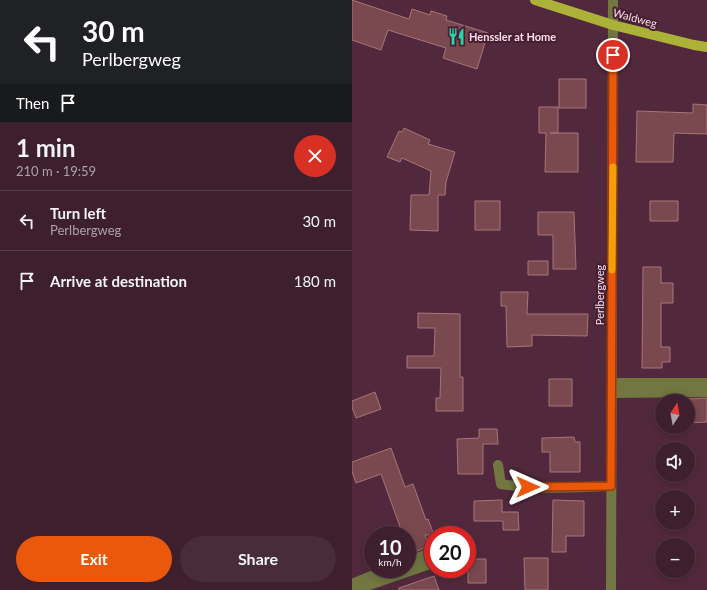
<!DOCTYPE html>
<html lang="en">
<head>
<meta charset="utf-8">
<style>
  body { margin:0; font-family:Lato,sans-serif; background:#492c39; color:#f1f3f6; height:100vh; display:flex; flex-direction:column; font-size:15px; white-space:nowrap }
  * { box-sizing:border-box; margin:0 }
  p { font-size:13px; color:#ada2aa }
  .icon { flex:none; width:22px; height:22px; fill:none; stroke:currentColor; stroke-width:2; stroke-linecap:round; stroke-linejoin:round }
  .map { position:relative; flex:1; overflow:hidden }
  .details { display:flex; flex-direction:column; background:#3e1f2d; width:352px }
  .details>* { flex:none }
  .top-card { background:#202124; color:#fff; overflow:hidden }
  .needle { width:26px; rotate:11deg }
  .buttons { position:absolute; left:303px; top:394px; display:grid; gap:8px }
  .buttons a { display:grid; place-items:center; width:40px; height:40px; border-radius:50%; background:#3e1f2d; box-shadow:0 2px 10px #0003,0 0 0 1px #573d49; font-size:20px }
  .speed { position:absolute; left:12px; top:526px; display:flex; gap:8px; font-size:20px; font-weight:700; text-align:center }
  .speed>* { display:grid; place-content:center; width:52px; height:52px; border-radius:50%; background:#3e1f2d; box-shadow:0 2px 10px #0003,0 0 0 1px #573d49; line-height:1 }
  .speed small { font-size:10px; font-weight:400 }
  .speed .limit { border:6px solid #d22; background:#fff; color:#111 }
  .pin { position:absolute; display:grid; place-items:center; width:34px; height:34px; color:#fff; margin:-17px; border:2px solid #fff; border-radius:50%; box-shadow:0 1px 4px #0007 }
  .me { position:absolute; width:44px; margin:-22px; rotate:90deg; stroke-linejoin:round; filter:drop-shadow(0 0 3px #0008) }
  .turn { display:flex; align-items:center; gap:14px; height:84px; padding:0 16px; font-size:18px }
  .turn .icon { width:52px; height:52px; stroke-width:2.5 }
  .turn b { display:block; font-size:28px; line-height:34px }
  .then { display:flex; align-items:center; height:38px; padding:0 16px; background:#0003; gap:8px; font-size:15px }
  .round { display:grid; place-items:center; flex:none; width:42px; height:42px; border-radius:21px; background:#492c39 }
  .headline { display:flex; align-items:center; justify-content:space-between; height:68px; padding:0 16px }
  h1 { font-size:24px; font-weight:700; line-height:30px }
  .action { display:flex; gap:8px; margin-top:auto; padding:8px 16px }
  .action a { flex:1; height:46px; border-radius:24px; background:#ea580c; color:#fff; font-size:16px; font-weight:700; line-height:46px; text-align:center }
  .action a+a { background:#492c39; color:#f1f3f6 }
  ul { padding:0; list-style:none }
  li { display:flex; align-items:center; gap:12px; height:60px; padding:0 16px; border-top:1px solid #573d49 }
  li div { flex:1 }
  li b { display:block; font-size:15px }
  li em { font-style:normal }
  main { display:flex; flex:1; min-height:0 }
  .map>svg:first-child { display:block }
  .building { fill:#79494f; stroke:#a8747a }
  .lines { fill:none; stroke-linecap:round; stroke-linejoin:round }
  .minor { stroke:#727641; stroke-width:10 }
  .major { stroke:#acb138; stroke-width:10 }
  .route-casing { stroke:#983908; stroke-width:10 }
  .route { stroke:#ea580c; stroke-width:7 }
  .slow { stroke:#f59e0b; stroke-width:7 }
  .labels { text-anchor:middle; stroke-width:4; stroke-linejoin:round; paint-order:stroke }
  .street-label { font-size:11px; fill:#fadee9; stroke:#471f32 }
  .poi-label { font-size:11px; font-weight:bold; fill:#fadee9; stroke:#471f32; text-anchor:start }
</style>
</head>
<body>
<main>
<section class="details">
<div class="top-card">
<div class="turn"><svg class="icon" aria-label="left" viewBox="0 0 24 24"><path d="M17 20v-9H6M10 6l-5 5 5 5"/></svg><div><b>30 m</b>Perlbergweg</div></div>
<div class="then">Then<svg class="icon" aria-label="arrive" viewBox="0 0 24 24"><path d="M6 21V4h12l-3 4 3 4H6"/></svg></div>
</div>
<div class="headline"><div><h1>1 min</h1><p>210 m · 19:59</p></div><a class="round" style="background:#d93025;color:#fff"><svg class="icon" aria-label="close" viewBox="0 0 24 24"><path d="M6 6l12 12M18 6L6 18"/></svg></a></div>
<ul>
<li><svg class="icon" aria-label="left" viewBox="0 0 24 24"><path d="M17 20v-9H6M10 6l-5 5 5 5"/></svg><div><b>Turn left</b><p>Perlbergweg</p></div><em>30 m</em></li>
<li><svg class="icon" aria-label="arrive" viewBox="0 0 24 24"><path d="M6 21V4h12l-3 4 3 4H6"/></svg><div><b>Arrive at destination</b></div><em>180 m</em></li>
</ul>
<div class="action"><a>Exit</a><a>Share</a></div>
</section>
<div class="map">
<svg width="355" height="590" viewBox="0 0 355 590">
  <rect width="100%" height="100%" fill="#52293c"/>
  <path class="building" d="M0 0 57 19 60 9 78 15 79 11 95 16 94 20 136 33 125 69 91 58 94 48 36 30 29 50 0 40Z
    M207 79H234V108H207Z
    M341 104 355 105V134L322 133 321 162H284L285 111 341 113Z
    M187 107H206V133H198H226V172H193L194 133H187Z
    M52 128 78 140 76 144 103 152 94 182 93 195H86V231L58 230 59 195H77L79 171 50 158 48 162 35 157 47 131 50 132Z
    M123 201H148V230H123Z
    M298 201H326V221H298Z
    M186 212H222L224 269H201V235H186Z
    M176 261H196V275H176Z
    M291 267H309V283H321V303H309V347H318V362H310V368H290Z
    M149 292H176L175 314H236L235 336 180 335V346L155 347 154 306H149Z
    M66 313 108 314V377H111V411H84V398H88L89 368H55V356H82L83 328H66Z
    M197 379H220V406H197Z
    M23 392 29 409 4 418 0 407V401Z
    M355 398V422L336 423V399Z
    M127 429H145L146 444H131V474H106L105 439 127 438Z
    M222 437 223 442H228V472H198V452H190V438Z
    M39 448 53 487 61 484 74 520 76 519 82 535H73L77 546 58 554 55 547V535H51L29 474 4 483 0 471V462Z
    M150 500V512H166L167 530H151V521H122V501Z
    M201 500 232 501V536H214V552H200Z
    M172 558H196V590H173Z
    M116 559H134V583H116Z
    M82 576 87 590H47V588Z"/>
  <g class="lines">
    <path class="minor" d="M260 383H355
      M260 393 355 392
      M146 465 149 484C185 490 223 487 259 486
      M55 562 81 552
      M0 584 36 569
      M3 590 75 565
      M259 590 261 0"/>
    <path class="major" d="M183 0 261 25 342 45 355 47"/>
  </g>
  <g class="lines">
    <defs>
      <path id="route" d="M176 487 259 486 261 55"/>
    </defs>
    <use href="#route" class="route-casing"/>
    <use href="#route" class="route"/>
    <path class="slow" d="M260 270 261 167"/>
  </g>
  <defs>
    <symbol id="restaurant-bare" viewBox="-9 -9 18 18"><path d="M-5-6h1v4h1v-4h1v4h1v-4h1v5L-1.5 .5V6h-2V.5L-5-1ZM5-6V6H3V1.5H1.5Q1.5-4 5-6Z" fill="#2ad5ac" stroke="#471f32" stroke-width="2.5" paint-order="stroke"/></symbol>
  </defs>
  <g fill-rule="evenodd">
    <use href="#restaurant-bare" x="92" y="24" width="25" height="25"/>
  </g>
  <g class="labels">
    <g class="street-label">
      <text transform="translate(283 18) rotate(15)" y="4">Waldweg</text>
      <text transform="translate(248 295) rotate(-90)" y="4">Perlbergweg</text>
    </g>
    <g class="poi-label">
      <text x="117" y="41">Henssler at Home</text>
    </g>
  </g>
</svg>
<div class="buttons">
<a><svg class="needle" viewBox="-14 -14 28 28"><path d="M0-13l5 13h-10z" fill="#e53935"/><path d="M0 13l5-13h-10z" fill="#ada2aa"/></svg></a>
<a><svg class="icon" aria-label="sound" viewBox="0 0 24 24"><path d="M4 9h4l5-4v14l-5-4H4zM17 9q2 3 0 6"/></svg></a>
<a>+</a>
<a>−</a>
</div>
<div class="speed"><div>10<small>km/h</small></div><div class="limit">20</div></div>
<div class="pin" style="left:261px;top:55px;background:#d93025"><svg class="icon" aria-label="arrive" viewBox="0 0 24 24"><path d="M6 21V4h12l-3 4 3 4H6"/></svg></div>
<svg class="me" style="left:176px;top:487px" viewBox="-20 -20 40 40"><path d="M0-17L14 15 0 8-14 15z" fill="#ea580c" stroke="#fff" stroke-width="4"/></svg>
</div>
</main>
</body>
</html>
